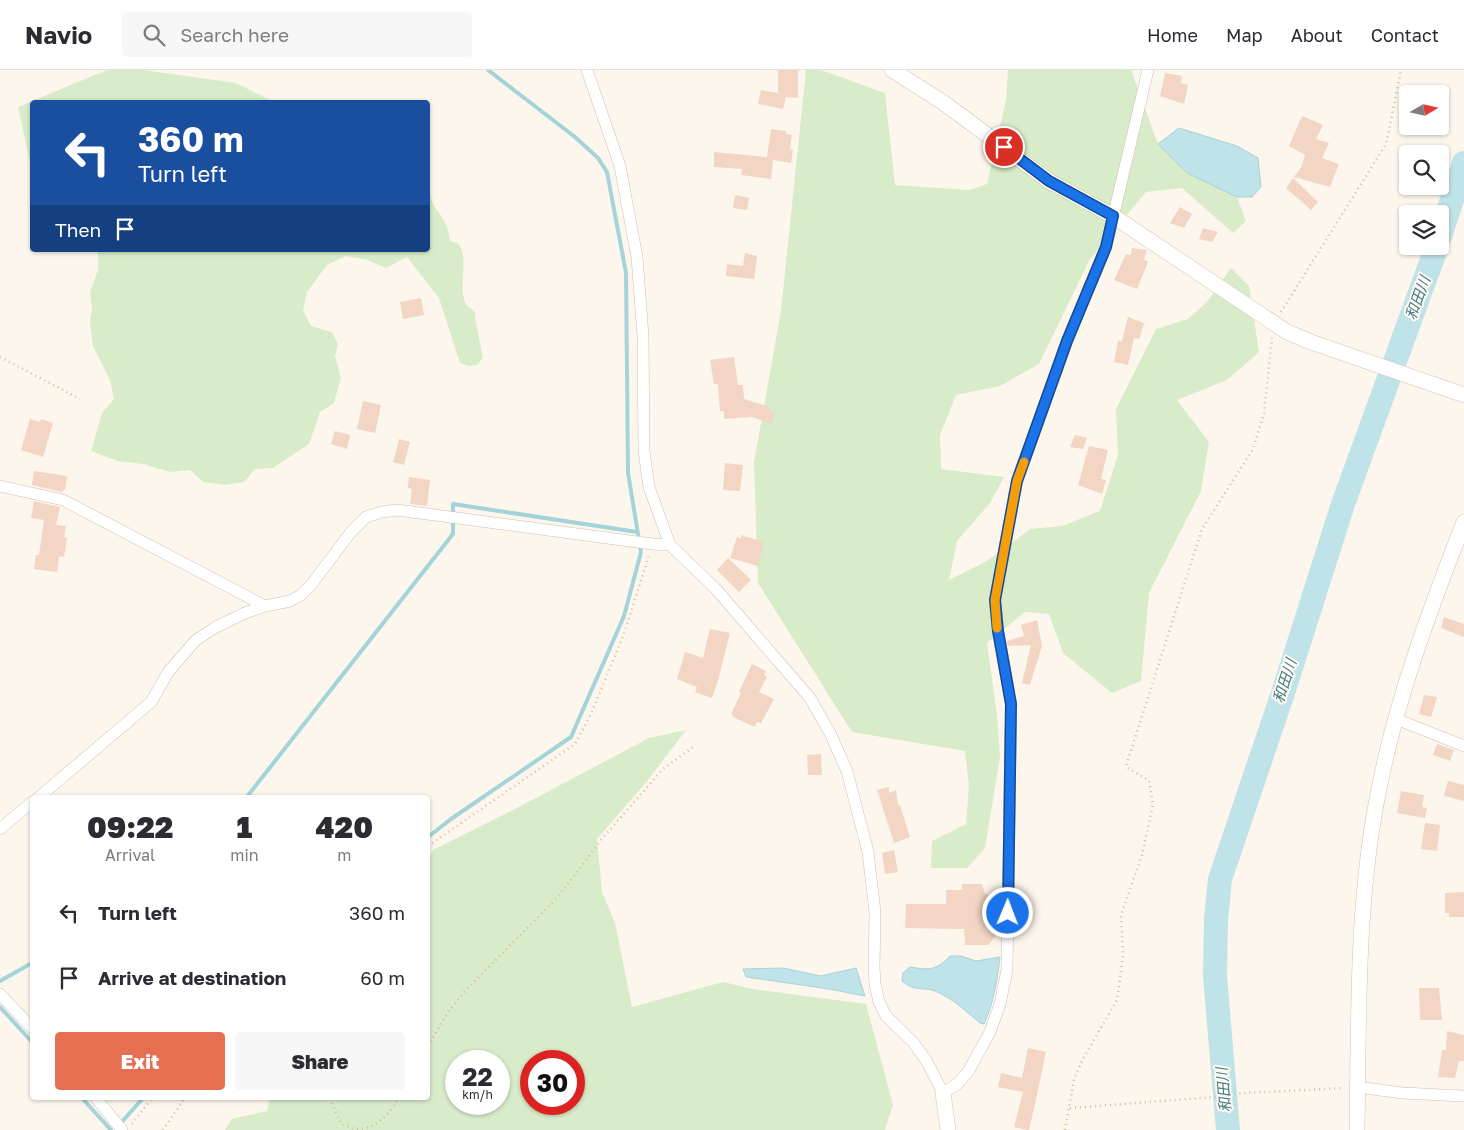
<!DOCTYPE html>
<html lang="en">
<head>
<meta charset="utf-8">
<style>
  body { margin:0; font-family:"Golos Text","Noto Sans JP",sans-serif; background:#f7f7f7; color:#2b2b33; height:100vh; display:flex; flex-direction:column; font-size:19px; white-space:nowrap }
  * { box-sizing:border-box; margin:0 }
  p { font-size:16px; color:#7c7c81 }
  .icon { flex:none; width:28px; height:28px; fill:none; stroke:currentColor; stroke-width:2; stroke-linecap:round; stroke-linejoin:round }
  .map { position:relative; flex:1; overflow:hidden }
  .drawer { position:absolute; left:30px; top:725px; width:400px; height:305px; display:flex; flex-direction:column; background:#fff; border-radius:5px; box-shadow:0 1px 4px #0004 }
  .drawer>* { flex:none }
  .hud { position:absolute; left:30px; top:30px; width:400px; height:152px; border-radius:5px; box-shadow:0 1px 4px #0004; background:#1a4fa0; color:#fff; overflow:hidden }
  .needle { width:32px; rotate:81deg }
  .controls { position:absolute; left:1399px; top:15px; display:grid; gap:10px }
  .controls a { display:grid; place-items:center; width:50px; height:50px; border-radius:5px; background:#fff; box-shadow:0 1px 4px #0004; font-size:25px }
  .speed { position:absolute; left:445px; top:980px; display:flex; gap:10px; font-size:25px; font-weight:700; text-align:center }
  .speed>* { display:grid; place-content:center; width:65px; height:65px; border-radius:50%; background:#fff; box-shadow:0 1px 4px #0004; line-height:1 }
  .speed small { font-size:12px; font-weight:400 }
  .speed .limit { border:8px solid #d22; background:#fff; color:#111 }
  .pin { position:absolute; display:grid; place-items:center; width:42px; height:42px; color:#fff; margin:-21px; border:2px solid #fff; border-radius:50%; box-shadow:0 1px 5px #0007 }
  .me { position:absolute; width:55px; margin:-28px; rotate:1deg; stroke-linejoin:round; filter:drop-shadow(0 0 4px #0008) }
  .turn { display:flex; align-items:center; gap:18px; height:105px; padding:0 25px; font-size:22px }
  .turn .icon { width:65px; height:65px; stroke-width:2.5 }
  .turn b { display:block; font-size:35px; line-height:42px }
  .then { display:flex; align-items:center; height:48px; padding:0 25px; background:#0003; gap:10px; font-size:19px }
  .eta { display:flex; justify-content:space-evenly; align-items:center; height:85px; text-align:center }
  .eta b { font-size:30px; font-weight:800; line-height:35px }
  .action { display:flex; gap:10px; margin-top:auto; padding:10px 25px }
  .action a { flex:1; height:58px; border-radius:5px; background:#e76f51; color:#fff; font-size:20px; font-weight:800; line-height:58px; text-align:center }
  .action a+a { background:#f7f7f7; color:#2b2b33 }
  ul { padding:0; list-style:none }
  li { display:flex; align-items:center; gap:15px; height:65px; padding:0 25px }
  li div { flex:1 }
  li b { display:block; font-size:19px }
  li em { font-style:normal }
  header { display:flex; align-items:center; gap:30px; box-sizing:border-box; height:70px; padding:0 25px; background:#fff; border-bottom:1px solid #e1e1e2 }
  header strong { font-size:24px }
  nav { display:flex; gap:28px; margin-inline-start:auto; font-size:18px }
  .search { width:350px; height:45px; background:#f7f7f7; display:flex; align-items:center; gap:12px; box-sizing:border-box; padding:0 18px; border-radius:5px; color:#7c7c81; font-size:19px }
  .map>svg:first-child { display:block }
  .green { fill:#d8ecc9; fill-rule:evenodd }
  .water { fill:#bfe3e8; stroke:#a5d3da }
  .lines { fill:none; stroke-linecap:round; stroke-linejoin:round }
  .stream { stroke:#a5d3da; stroke-width:4 }
  .river { stroke:#bfe3e8; stroke-width:24 }
  .building { fill:#f3d5c3 }
  .street-casing { stroke:#d1beb0; stroke-width:12 }
  .secondary-casing { stroke:#d6c0b0; stroke-width:16 }
  .path { stroke:#d9b8a5; stroke-width:2.5; stroke-dasharray:1 4; stroke-linecap:butt }
  .street { stroke:#fff; stroke-width:11 }
  .secondary { stroke:#fff; stroke-width:15 }
  .route-casing { stroke:#114b97; stroke-width:12 }
  .route { stroke:#1a73e8; stroke-width:9 }
  .slow { stroke:#f59e0b; stroke-width:9 }
  .labels { text-anchor:middle; stroke-width:4; stroke-linejoin:round; paint-order:stroke }
  .water-label { font-size:15px; font-style:italic; fill:#437c86; stroke:#fffaf3 }
</style>
</head>
<body>
<header>
<strong>Navio</strong>
<div class="search"><svg class="icon" aria-label="search" viewBox="0 0 24 24"><circle cx="10" cy="10" r="6"/><path d="M15 15l6 6"/></svg>Search here</div>
<nav><a>Home</a><a>Map</a><a>About</a><a>Contact</a></nav>
</header>
<div class="map">
<svg width="1464" height="1060" viewBox="0 0 1464 1060">
  <rect width="100%" height="100%" fill="#fdf6ec"/>
  <path class="green" d="M107 0H143L236 13 274 32H32V101L18 37Z
    M806 0H821L885 23 895 115 969 120 987 114 1006 30 1008 0H1131L1158 74 1187 103 1237 127 1246 151 1233 163 1182 118 1146 122 1090 189 1039 294 1000 316 956 325 940 365 941 399 1004 407 990 433 957 471 949 510 987 491 1030 459 1062 456 1100 441 1118 385 1116 339 1156 259 1188 249 1207 232 1231 198 1249 216 1259 282 1227 310 1177 330 1209 372 1201 421 1149 523 1141 611 1112 623 1063 583 1049 544 1025 542 987 573 997 645 1000 687 985 778 967 798H931L932 771 966 754 969 715 965 681 852 662 758 513 754 392 781 241Z
    M428 119 434 136 442 147 448 159 450 171C453 172 456 172 458 174 470 185 457 218 466 234 468 237 473 240 475 242L476 253 483 288 477 295 469 296 460 293 439 228 407 187 386 198 367 190 346 186 327 195 307 222 303 240 311 256 332 262 338 274 335 286 341 308 334 333 320 342 309 374 273 398 255 399 244 412 225 415 203 412 190 400 170 402 143 394 117 391 91 381 102 343 114 329 110 310 93 276 90 252 92 239 90 222 98 200V180H428Z
    M686 660 648 710 597 769 602 822 615 853 632 937 723 912 753 919 866 934 893 1035 885 1060H225L232 1049 267 1041 270 1028H428V790L433 780 517 738 649 668ZM499 991V1034H456V991ZM574 991V1034H531V991Z"/>
  <path class="water" d="M1179 58 1237 76 1258 88 1261 117 1252 127H1237L1187 103 1158 74Z
    M950 886H961L976 891 1000 887C997 911 994 932 984 954L980 953C966 941 952 928 935 921 921 916 917 923 902 911L903 903 910 897C928 900 936 901 950 886Z
    M783 898 821 906 856 898 865 926 829 919 746 907 743 899Z"/>
  <g class="lines">
    <path class="stream" d="M246 728 453 464V434L637 462
      M428 767 451 749 571 667 624 546 641 482 628 403 626 203 607 102 598 88 575 67 488 0
      M0 911 32 893
      M0 937 32 972
      M82 1028 111 1060
      M120 1054 143 1028"/>
    <path class="river" d="M1440 166 1464 93
      M1228 1060 1215 906 1216 850 1220 809 1283 623 1343 434 1437 176"/>
  </g>
  <path class="building" d="M778 0H798V28L786 27 783 39 758 34 761 20 778 23Z
    M1165 3 1182 6 1181 13 1188 15 1184 34 1160 26Z
    M1302 46 1323 55 1316 69 1329 73 1322 88 1339 94 1330 117 1294 107 1302 96 1305 85 1289 76Z
    M771 59 786 61V64L792 65 790 79 793 80 791 93 773 90 771 109 741 105 742 99 714 97V82L767 87Z
    M1293 108 1318 132 1311 140 1286 118Z
    M735 125 749 128 747 140 733 138Z
    M1180 137 1192 144 1184 158 1170 153Z
    M1203 158 1218 162 1212 172 1199 169Z
    M1132 178 1147 180 1144 190 1148 192 1137 219 1114 210 1126 184 1131 185Z
    M745 183 757 186 754 209 726 206 727 194 743 196Z
    M421 228 424 245 403 249 400 232Z
    M1128 247 1144 253 1139 269 1134 268 1128 295 1114 292 1118 271H1122Z
    M734 287 738 315H743L744 329 770 337 769 341 775 343 772 354 752 347 724 349V341H720L718 314H714L710 290Z
    M363 331 381 335 375 363 357 359Z
    M30 349 40 352 41 349 53 353 43 387 21 380Z
    M335 361 350 365 347 379 331 374Z
    M1075 365 1087 368 1083 379 1070 377Z
    M399 369 410 372 404 395 393 392Z
    M1089 376 1108 380 1101 409 1106 410 1102 424 1078 415Z
    M725 393 743 395 740 421 723 420Z
    M34 401 67 406 65 420H63L62 422 32 415Z
    M409 407 430 410 427 436 410 434 412 419 408 418Z
    M34 431 60 437 56 455 66 456 64 467 67 468 64 487 59 486 57 502 34 499 36 485H39L44 450 31 448Z
    M741 465 764 472 758 496 730 488 737 467 741 468Z
    M728 488 751 510 739 522 717 500Z
    M1444 547 1464 554V567L1441 558Z
    M1037 550 1042 576 1030 615 1022 613 1031 575 1008 576 1007 571 1024 566 1021 555Z
    M710 559 730 563 718 611 712 628 695 622 697 617 677 609 685 582 703 588Z
    M752 594 766 601 764 605 767 607 759 622 774 629 761 653 757 652 755 657 733 647V645L731 644 741 623 739 622Z
    M1424 625 1437 627 1431 647 1419 644Z
    M1437 674 1454 680 1450 691 1433 685Z
    M821 684 822 705H808L807 685Z
    M1448 711 1464 715V731L1444 726Z
    M889 717V723L896 720 898 735H900L910 767 894 773 877 720Z
    M1401 721 1424 725 1422 737 1427 738 1425 748 1397 743Z
    M1425 753 1440 755 1437 781 1421 779Z
    M894 780 898 802 885 804 882 783Z
    M962 814H982L985 824 995 825 996 866 988 875H965L964 859 905 858 906 834H946V820H962Z
    M1464 822V847H1449V843H1445V823Z
    M1419 918H1439L1442 950H1420Z
    M1447 961 1464 965V991H1459L1455 1008 1438 1007 1442 980H1446Z
    M1028 978 1046 982 1035 1034 1029 1060H1027L1014 1057 1023 1022 998 1017 1001 1003 1022 1008Z"/>
  <g class="lines">
    <defs>
      <path id="street" d="M587 0 620 96 637 187 643 266 644 381 649 417 670 475 715 518 810 628 830 663 847 701 868 782 875 842 874 897 875 914 879 932 886 946 913 972 926 990 943 1023 957 1014 968 1002 990 962 1000 934 1007 900 1011 634 998 561 995 530 1017 411 1067 271 1106 177 1148 0
        M0 416 63 430 265 536
        M1396 649 1464 676
        M38 728 151 632 169 601 196 570 216 557 245 543 265 536 290 531 301 525 311 515 351 462 366 447 382 442 397 440 652 474 670 475
        M0 759 32 732
        M0 924 32 958
        M1358 1017 1402 1023 1464 1026
        M96 1028 122 1060"/>
      <path id="secondary" d="M892 0 944 33 1049 111 1113 146 1287 262 1311 272 1464 325
        M943 1023 948 1060
        M1357 1060C1359 944 1356 828 1380 714 1398 624 1431 537 1464 452"/>
    </defs>
    <use href="#street" class="street-casing"/>
    <use href="#secondary" class="secondary-casing"/>
    <path class="path" d="M1281 242 1386 74 1401 0
      M0 287 80 329
      M428 776 575 674 591 644 624 564 649 485
      M428 976 448 942 465 921 554 831 582 796 600 771 663 699 693 677
      M330 1028 341 1054C346 1055 352 1059 356 1059 376 1060 390 1043 399 1028
      M1070 1038 1214 1027 1243 1023 1344 1018
      M132 1054 152 1028
      M163 1060 185 1028
      M1065 1060 1074 1009 1084 987 1117 930 1123 886 1121 845 1142 785 1153 734 1149 711C1142 705 1132 702 1126 696L1202 459 1253 379 1264 343 1272 268"/>
    <use href="#street" class="street"/>
    <use href="#secondary" class="secondary"/>
  </g>
  <g class="lines">
    <defs>
      <path id="route" d="M1004 77 1049 111 1113 146 1106 177 1067 271 1017 411 995 530 998 561 1011 634 1008 843"/>
    </defs>
    <use href="#route" class="route-casing"/>
    <use href="#route" class="route"/>
    <path class="slow" d="M997 558 995 530 1017 411 1024 392"/>
  </g>
  <g class="labels">
    <g class="water-label">
      <text transform="translate(1418 228) rotate(-70)" y="5">和田川</text>
      <text transform="translate(1285 611) rotate(-72)" y="5">和田川</text>
      <text transform="translate(1224 1020) rotate(-95)" y="5">和田川</text>
    </g>
  </g>
</svg>
<div class="controls">
<a><svg class="needle" viewBox="-14 -14 28 28"><path d="M0-13l5 13h-10z" fill="#e53935"/><path d="M0 13l5-13h-10z" fill="#7c7c81"/></svg></a>
<a><svg class="icon" aria-label="search" viewBox="0 0 24 24"><circle cx="10" cy="10" r="6"/><path d="M15 15l6 6"/></svg></a>
<a><svg class="icon" aria-label="layers" viewBox="0 0 24 24"><path d="M12 4l9 5-9 5-9-5zM3 14l9 5 9-5"/></svg></a>
</div>
<div class="speed"><div>22<small>km/h</small></div><div class="limit">30</div></div>
<div class="pin" style="left:1004px;top:77px;background:#d93025"><svg class="icon" aria-label="arrive" viewBox="0 0 24 24"><path d="M6 21V4h12l-3 4 3 4H6"/></svg></div>
<svg class="me" style="left:1008px;top:843px" viewBox="-20 -20 40 40"><circle r="17" fill="#1a73e8" stroke="#fff" stroke-width="3"/><path d="M0-11L8 9 0 5-8 9z" fill="#fff"/></svg>
<div class="hud">
<div class="turn"><svg class="icon" aria-label="left" viewBox="0 0 24 24"><path d="M17 20v-9H6M10 6l-5 5 5 5"/></svg><div><b>360 m</b>Turn left</div></div>
<div class="then">Then<svg class="icon" aria-label="arrive" viewBox="0 0 24 24"><path d="M6 21V4h12l-3 4 3 4H6"/></svg></div>
</div>
<section class="drawer">
<div class="eta">
<div><b>09:22</b><p>Arrival</p></div>
<div><b>1</b><p>min</p></div>
<div><b>420</b><p>m</p></div>
</div>
<ul>
<li><svg class="icon" aria-label="left" viewBox="0 0 24 24"><path d="M17 20v-9H6M10 6l-5 5 5 5"/></svg><div><b>Turn left</b></div><em>360 m</em></li>
<li><svg class="icon" aria-label="arrive" viewBox="0 0 24 24"><path d="M6 21V4h12l-3 4 3 4H6"/></svg><div><b>Arrive at destination</b></div><em>60 m</em></li>
</ul>
<div class="action"><a>Exit</a><a>Share</a></div>
</section>
</div>
</body>
</html>
